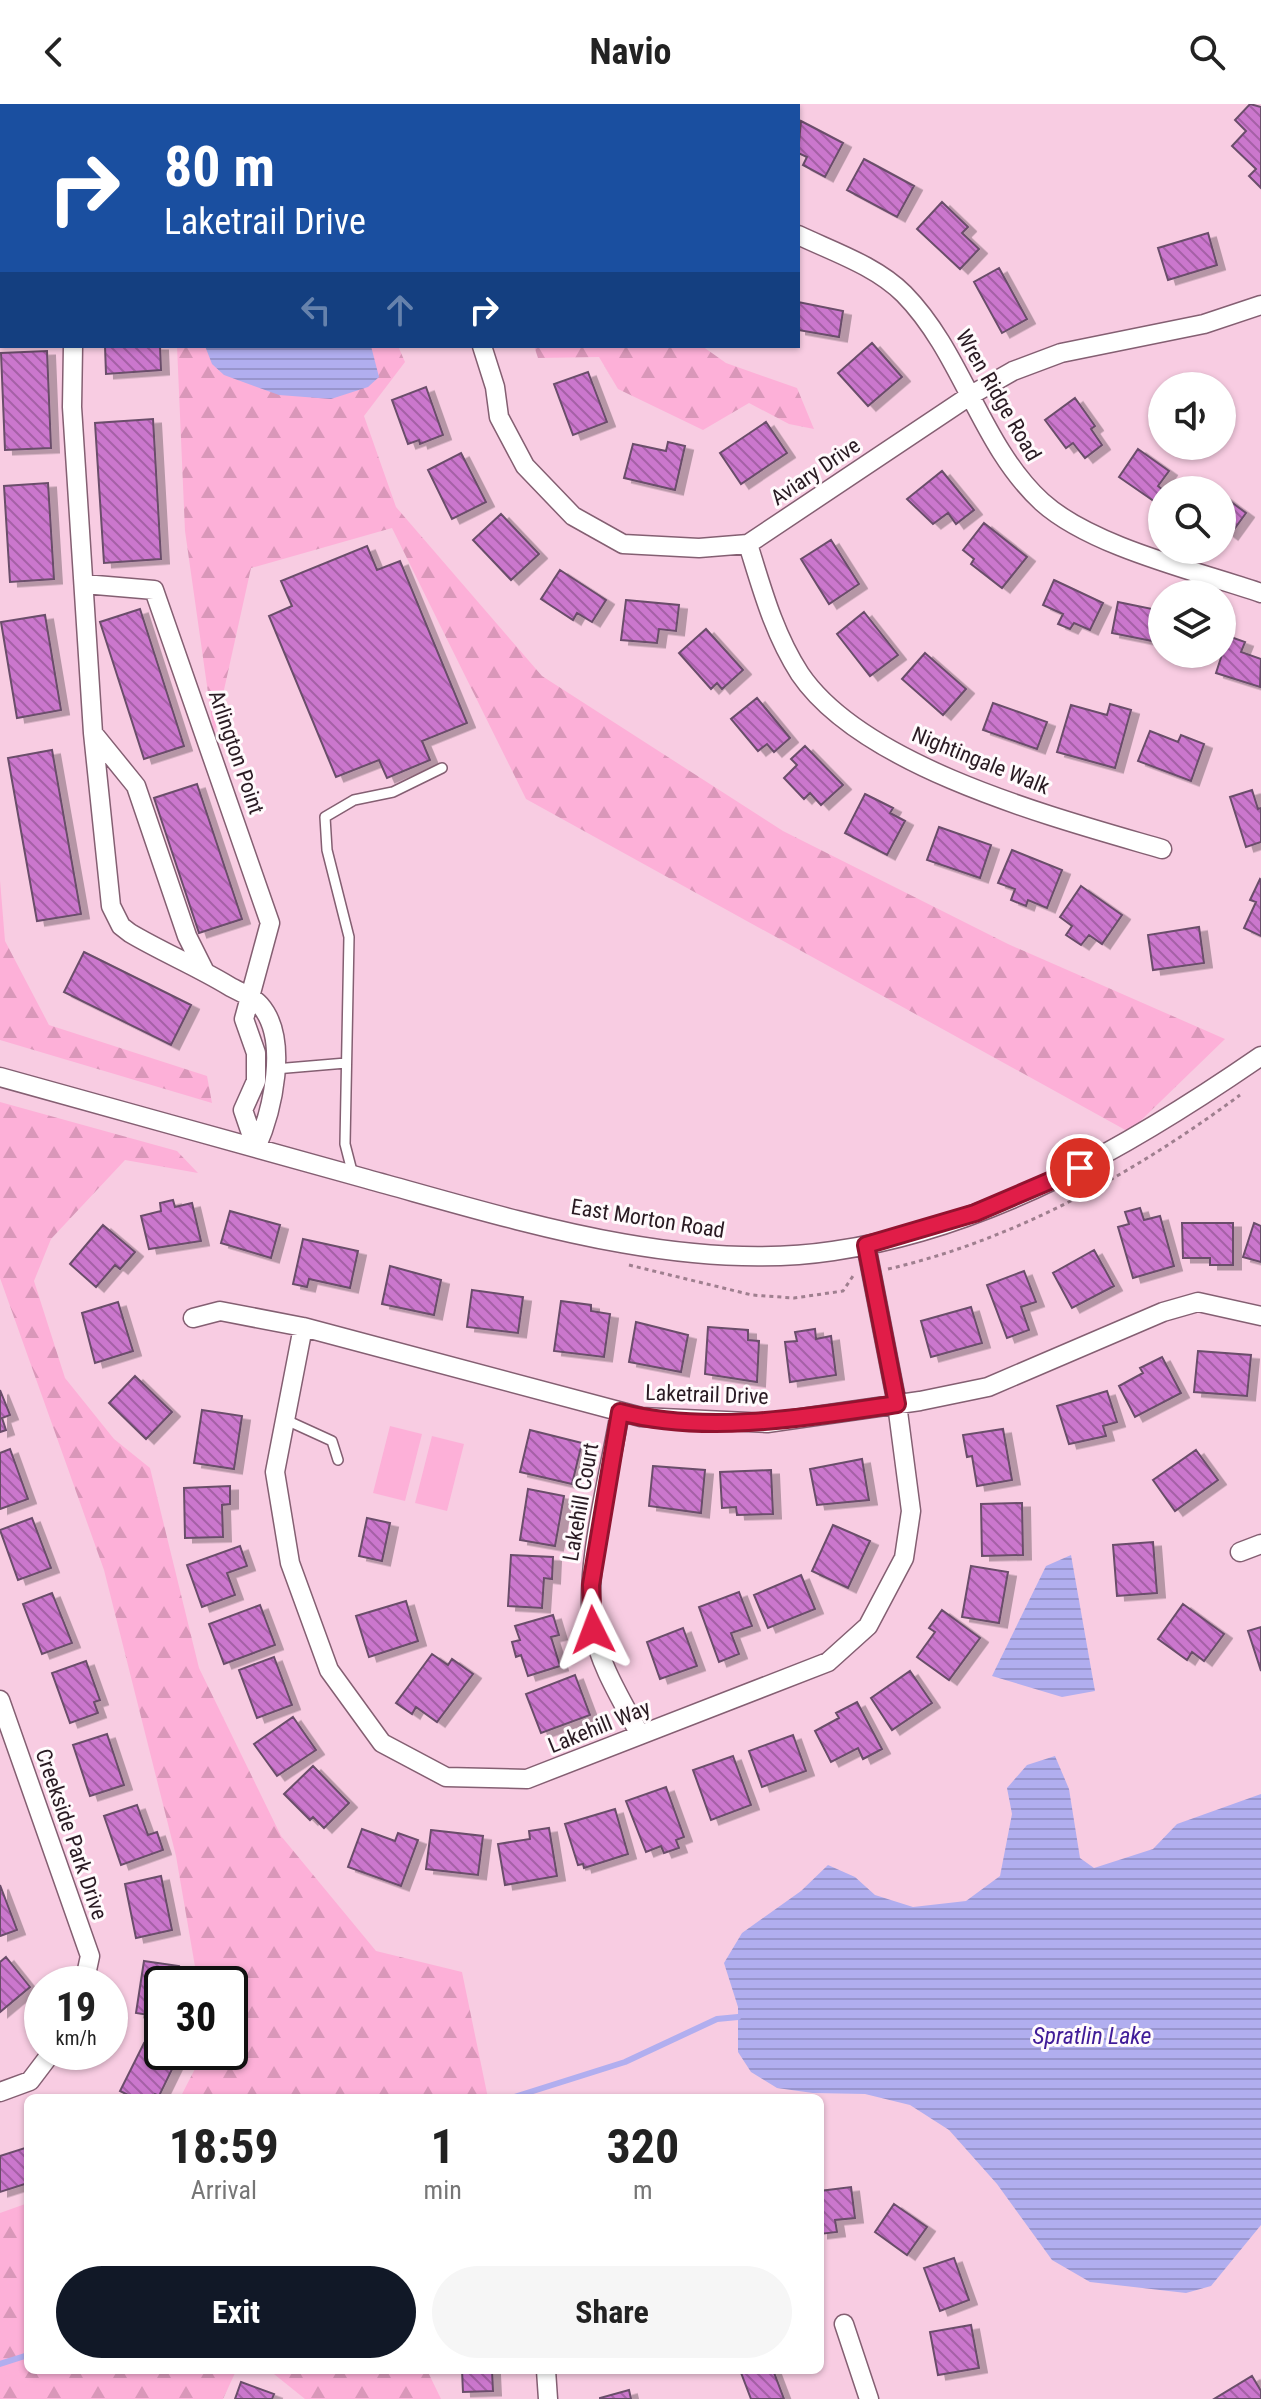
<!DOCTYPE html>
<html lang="en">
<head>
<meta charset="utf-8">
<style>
  body { margin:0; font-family:"Roboto Condensed",sans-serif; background:#f6f6f6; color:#222; height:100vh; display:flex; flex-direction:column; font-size:30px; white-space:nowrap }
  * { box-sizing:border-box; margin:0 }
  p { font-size:26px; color:#767676 }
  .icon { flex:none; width:44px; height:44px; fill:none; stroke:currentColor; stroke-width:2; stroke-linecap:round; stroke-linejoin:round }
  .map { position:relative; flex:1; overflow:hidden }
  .panel { position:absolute; left:24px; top:1990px; width:800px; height:280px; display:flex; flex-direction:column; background:#fff; border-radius:12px; box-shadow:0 2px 6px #0004 }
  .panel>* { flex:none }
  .guide { position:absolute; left:0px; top:0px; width:800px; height:244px; box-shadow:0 2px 6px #0004; background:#1a4fa0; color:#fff; overflow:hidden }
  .fabs { position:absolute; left:1148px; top:268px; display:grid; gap:16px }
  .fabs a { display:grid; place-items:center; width:88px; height:88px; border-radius:50%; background:#fff; box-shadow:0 2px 6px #0004; font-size:40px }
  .speed { position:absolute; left:24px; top:1862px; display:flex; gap:16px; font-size:40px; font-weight:700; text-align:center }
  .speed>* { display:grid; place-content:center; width:104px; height:104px; border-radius:50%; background:#fff; box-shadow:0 2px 6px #0004; line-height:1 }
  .speed small { font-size:20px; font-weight:400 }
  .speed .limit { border:4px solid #111; border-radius:12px; background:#fff; color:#111 }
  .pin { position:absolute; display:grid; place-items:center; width:68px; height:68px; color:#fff; margin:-34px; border:4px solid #fff; border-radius:50%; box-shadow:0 2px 8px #0007 }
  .me { position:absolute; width:88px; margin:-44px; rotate:357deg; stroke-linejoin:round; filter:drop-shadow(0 0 6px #0008) }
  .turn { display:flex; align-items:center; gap:28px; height:168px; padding:0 32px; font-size:36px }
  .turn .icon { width:104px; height:104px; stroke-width:2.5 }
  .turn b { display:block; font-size:56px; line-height:68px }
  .lanes { display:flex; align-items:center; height:76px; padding:0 32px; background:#0003; justify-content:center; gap:40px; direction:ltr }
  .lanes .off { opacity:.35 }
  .eta { display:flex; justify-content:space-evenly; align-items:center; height:136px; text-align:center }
  .eta b { font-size:48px; font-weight:700; line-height:56px }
  .button { display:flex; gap:16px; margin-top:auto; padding:16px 32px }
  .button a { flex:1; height:92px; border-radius:48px; background:#111827; color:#fff; font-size:32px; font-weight:700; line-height:92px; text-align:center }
  .button a+a { background:#f6f6f6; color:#222 }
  header { display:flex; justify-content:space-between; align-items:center; height:104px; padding:0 32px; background:#fff; font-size:36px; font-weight:700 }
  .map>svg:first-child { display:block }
  .forest { fill:url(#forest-firs) }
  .garden { fill:#fdb0d8 }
  .water { fill:url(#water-rules) }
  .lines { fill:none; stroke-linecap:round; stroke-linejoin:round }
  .stream { stroke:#b1aeef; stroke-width:6 }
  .building { fill:url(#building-back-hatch); stroke:#6a4e6a; stroke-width:2; filter:url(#shadow) }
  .service-casing { stroke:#845f72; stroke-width:12 }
  .minor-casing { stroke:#845f72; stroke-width:21 }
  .path { stroke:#9f7f8f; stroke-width:3; stroke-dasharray:4 4; stroke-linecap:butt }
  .service { stroke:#fff; stroke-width:9 }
  .minor { stroke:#fff; stroke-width:18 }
  .route-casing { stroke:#92132f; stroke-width:20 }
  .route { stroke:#e11d48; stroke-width:14 }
  .labels { text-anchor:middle; stroke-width:6; stroke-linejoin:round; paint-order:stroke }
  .street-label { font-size:22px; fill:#291a22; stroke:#fffafc }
  .water-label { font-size:24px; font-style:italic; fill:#401c98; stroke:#fffafc }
</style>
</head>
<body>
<header><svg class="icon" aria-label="back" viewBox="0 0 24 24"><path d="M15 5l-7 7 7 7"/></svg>Navio<svg class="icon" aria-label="search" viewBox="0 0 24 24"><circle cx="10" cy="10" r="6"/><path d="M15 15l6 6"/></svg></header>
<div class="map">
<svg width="1261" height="2295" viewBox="0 0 1261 2295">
  <defs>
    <pattern id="forest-firs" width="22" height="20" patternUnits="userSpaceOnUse" patternTransform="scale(2)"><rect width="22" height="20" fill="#fdb0d8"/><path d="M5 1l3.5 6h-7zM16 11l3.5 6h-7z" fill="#d997b9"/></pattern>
    <pattern id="water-rules" width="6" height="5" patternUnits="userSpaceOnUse" patternTransform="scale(2)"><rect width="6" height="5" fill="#b1aeef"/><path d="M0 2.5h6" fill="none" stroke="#9895cd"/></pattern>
    <pattern id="building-back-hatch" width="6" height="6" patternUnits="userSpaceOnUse" patternTransform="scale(2)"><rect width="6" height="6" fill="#cb77cd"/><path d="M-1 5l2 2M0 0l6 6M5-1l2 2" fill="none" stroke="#a561a6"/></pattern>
    <filter id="shadow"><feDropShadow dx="8" dy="4.5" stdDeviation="0" flood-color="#0004"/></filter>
  </defs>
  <rect width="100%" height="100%" fill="#f8cce2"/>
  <path class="forest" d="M0 0H434L437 2H2L0 54Z
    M177 242H398L405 258 364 312 396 403 542 572 783 727 1008 840 1225 935 1129 1028 526 695 392 424 251 464 214 631 185 427Z
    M534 242H702L726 259 797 284 814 325 789 320 749 299 703 326 618 285 599 253 538 254Z
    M0 776 5 837 49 921 207 972 212 999 0 936Z
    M0 998 177 1047 198 1069 125 1056 51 1135 34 1177 65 1274 114 1335 150 1364 199 1564 281 1732 376 1847 462 1868 488 1994H180L198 1959V1948H230V1880H198L176 1752 104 1466 0 1174Z
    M28 2099V2266H251L235 2269 223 2295H0V2109Z
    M269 2266H427L441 2295H305Z"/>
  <path class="garden" d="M390 1322 422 1330 405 1397 373 1389Z
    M432 1332 464 1340 447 1407 415 1399Z"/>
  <path class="water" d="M205 242H371L379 273 368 283 331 295 279 291 224 271 212 260Z
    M1071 1451 1095 1587 1062 1593 992 1572 1046 1462Z
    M1055 1652 1069 1685 1080 1754 1094 1764 1153 1745 1177 1720 1261 1690V2121L1211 2182 1186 2189 1090 2178 1052 2156 997 2080 949 2026 910 2001 865 1990 813 1989 777 1984 751 1968 738 1948V1903L724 1859 742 1829 801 1787 828 1761 855 1773 875 1791 913 1803 966 1797 1000 1772 1012 1710 1007 1684 1027 1661Z"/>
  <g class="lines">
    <path class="stream" d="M177 0 179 2
      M511 1994 625 1958 717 1915 738 1913
      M0 2260 28 2251"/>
  </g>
  <path class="building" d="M1250 0 1261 3V84L1249 72 1256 65 1232 42 1246 27 1235 16Z
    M801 17 843 39 825 73 803 61 807 53 798 49Z
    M864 55 914 82 897 113 847 86Z
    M942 98 968 123 962 129 979 145 960 165 917 125Z
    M1208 129 1217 161 1168 176 1158 144Z
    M999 164 1027 215 1002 229 974 178Z
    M798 198 843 207 839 233 798 226Z
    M872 239 902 273 868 302 838 269Z
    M105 242H160L161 266 106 270Z
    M47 247 51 344 5 346 1 249Z
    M588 268 607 318 573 331 554 280Z
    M426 283 443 331 420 340 419 336 408 340 392 296Z
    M1075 294 1095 322 1091 325 1102 341 1085 354 1073 339 1066 344 1045 316Z
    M153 315 161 455 104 459 95 319Z
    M766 318 787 349 741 380 720 349Z
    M668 338 685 342 675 386 624 374 633 340 666 347Z
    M1138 345 1169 367 1158 382 1163 386 1158 400 1119 373Z
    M461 349 486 398 452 415 428 366Z
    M942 367 974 406 956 420 948 409 933 420 907 395Z
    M48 379 54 475 10 478 4 382Z
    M1222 391 1246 409 1230 431 1222 425Z
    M501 410 539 450 511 476 473 436Z
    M984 419 1027 453 1002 484 971 460 974 455 963 446Z
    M831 436 859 480 829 500 801 455Z
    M367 442 377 466 400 457 467 619 422 637 430 656 387 674 379 656 336 673 269 512 292 502 281 477Z
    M560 466 606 496 592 518 577 509 573 516 541 495Z
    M1054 476 1103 499 1090 526 1074 519 1070 525 1058 520 1063 510 1043 501Z
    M626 496 679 501 676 527 659 525 657 539 621 536Z
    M1118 498 1162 507V539L1112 529Z
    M140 505 184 642 144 655 100 518Z
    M864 508 898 551 870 572 837 530Z
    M45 511 61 606 17 614 1 518Z
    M706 525 743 566 722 585 717 579 711 585 679 549Z
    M1228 532 1245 538 1241 548 1261 555 1260 583 1216 569Z
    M925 549 966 585 943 611 902 575Z
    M757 594 790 634 774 648 767 640 758 647 731 615Z
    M993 599 1047 618 1037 645 983 626Z
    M1110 600 1131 606 1115 664 1057 648 1071 601 1107 611Z
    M1150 627 1178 638 1181 631 1204 640 1191 677 1138 657Z
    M805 642 843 681 821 701 810 689 804 695 784 674 797 661 791 655Z
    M52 646 81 810 37 817 8 654Z
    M197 680 242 815 199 829 154 694Z
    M1252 686 1258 705 1261 704V738L1246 743 1230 693Z
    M865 690 893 704 890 709 905 717 887 751 845 729Z
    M939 723 991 741 980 774 927 756Z
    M1012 746 1062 766 1047 804 1028 796 1026 802 1011 796 1015 785 998 779Z
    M1260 775 1261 776V832L1244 824 1256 798 1250 796Z
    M1081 782 1122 811 1102 840 1089 831 1081 841 1066 831 1072 822 1060 813Z
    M1199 823 1204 859 1153 866 1148 831Z
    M84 848 191 901 171 941 64 888Z
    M173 1096 175 1103 192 1099 201 1137 149 1145 141 1112 161 1107 160 1099Z
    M1140 1104 1144 1116 1160 1112 1174 1162 1133 1174 1118 1123 1129 1120 1125 1108Z
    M230 1107 280 1121 271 1154 221 1139Z
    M1182 1119H1233V1161H1210V1154H1183Z
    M1254 1119 1261 1122V1158L1243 1153Z
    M103 1121 135 1148 120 1165 115 1161 96 1183 70 1160Z
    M303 1135 358 1147 350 1184 309 1175 307 1183 293 1180Z
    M1094 1146 1114 1182 1072 1204 1053 1169Z
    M390 1162 441 1176 434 1211 382 1200Z
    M1024 1167 1036 1198 1021 1203 1029 1226 1007 1234 987 1181Z
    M472 1186 523 1193 518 1229 467 1223Z
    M561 1197 591 1201V1207L610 1210 604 1253 554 1247Z
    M118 1198 133 1247 95 1259 82 1209Z
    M971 1203 982 1239 931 1253 921 1217Z
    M636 1218 688 1231 681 1268 629 1258Z
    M708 1223 748 1226V1236L759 1237 757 1278 705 1270Z
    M815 1225 816 1235 831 1232 836 1271 790 1278 785 1238 797 1237 795 1228Z
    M1198 1247 1251 1251 1247 1292 1194 1288Z
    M1162 1253 1181 1289 1135 1313 1119 1282 1143 1269 1140 1264Z
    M135 1272 172 1308 146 1335 109 1299Z
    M0 1286 10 1311 2 1314 6 1326 0 1328Z
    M1107 1287 1117 1318 1103 1322 1106 1332 1069 1340 1057 1302Z
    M202 1306 242 1312 234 1365 194 1359Z
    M1003 1325 1012 1376 977 1382 972 1352 967 1353 963 1331Z
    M530 1326 582 1339 572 1380 520 1368Z
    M10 1345 28 1395 0 1405V1349Z
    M1196 1346 1218 1376 1175 1407 1153 1376Z
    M862 1355 869 1396 817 1401 810 1365Z
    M653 1362 705 1366 701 1409 649 1402Z
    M771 1366 773 1410 737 1411 736 1403 722 1404 720 1368Z
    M230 1382V1400L222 1401 223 1433 185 1434 184 1384Z
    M528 1385 564 1392 555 1442 520 1436Z
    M1022 1399 1023 1451 982 1452 981 1400Z
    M32 1414 51 1464 18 1476 0 1426Z
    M367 1414 390 1419 382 1457 359 1452Z
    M833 1421 870 1437 848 1484 812 1467Z
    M1153 1438 1157 1489 1117 1492 1113 1441Z
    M240 1442 247 1462 227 1469 235 1491 202 1503 187 1461Z
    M511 1451 553 1453 552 1475 544 1474 542 1504 508 1502Z
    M971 1462 1008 1468 999 1519 962 1513Z
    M801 1471 815 1505 768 1524 754 1491Z
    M739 1488 752 1522 731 1529 739 1550 719 1558 699 1503Z
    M52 1489 72 1539 42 1550 23 1500Z
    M406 1497 418 1537 369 1553 356 1512Z
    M1183 1500 1224 1530 1204 1557 1192 1548 1187 1556 1158 1535Z
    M260 1501 275 1541 224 1560 209 1520Z
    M942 1506 980 1534 949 1576 917 1553 935 1528 929 1524Z
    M553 1511 559 1531 551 1533 560 1562 528 1572 521 1551 516 1553 512 1538 520 1536 515 1522Z
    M1261 1523V1567L1248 1527Z
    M683 1524 697 1562 660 1575 647 1538Z
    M432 1550 448 1561 452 1555 473 1570 437 1618 416 1603 412 1610 396 1599Z
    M274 1553 292 1601 257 1614 239 1566Z
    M86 1557 100 1596 94 1598 98 1609 70 1619 52 1569Z
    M910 1567 932 1599 892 1626 871 1594Z
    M575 1571 590 1611 541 1629 526 1590Z
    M857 1598 882 1645 863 1655 858 1644 831 1658 815 1627 839 1614 836 1609Z
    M293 1613 316 1646 277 1672 254 1640Z
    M107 1630 124 1681 90 1692 73 1641Z
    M793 1631 806 1667 762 1683 749 1647Z
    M733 1652 751 1701 711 1716 693 1666Z
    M313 1662 349 1699 324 1724 313 1713 310 1716 284 1690Z
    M666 1683 684 1733 676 1736 679 1744 664 1749 661 1742 646 1748 626 1697Z
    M137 1701 148 1731 157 1728 163 1746 121 1761 104 1712Z
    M615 1705 628 1750 584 1764 583 1760 578 1761 565 1720Z
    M549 1724 557 1772 505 1781 498 1740 530 1735 529 1727Z
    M362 1725 395 1737 398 1729 418 1736 401 1782 348 1763Z
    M431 1726 483 1732 478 1771 426 1765Z
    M161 1772 172 1826 136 1834 125 1780Z
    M0 1781 17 1826 0 1832Z
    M6 1853 30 1883 0 1908V1858Z
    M144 1857 179 1862 176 1880H162V1913L136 1909Z
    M144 1939 177 1955 159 1992 155 1990 153 1994H134L120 1987Z
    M28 2043V2079L0 2088V2052Z
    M851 2083 855 2114 835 2116 837 2128 820 2130V2087Z
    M894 2100 927 2123 907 2151 875 2128Z
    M954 2154 969 2196 940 2207 924 2164Z
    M971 2221 979 2264 938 2271 930 2228Z
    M462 2266H492L493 2287 463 2288Z
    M740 2266H773L784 2295H751Z
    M1252 2272 1261 2287V2295H1214Z
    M241 2278 274 2290 272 2295H235Z
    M629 2286 631 2295H600V2294Z"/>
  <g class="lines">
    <defs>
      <path id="service" d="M275 965 346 959
        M353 1071 345 1040 349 833 327 746 325 713 354 696 393 688 442 664
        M286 1316 332 1337 338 1356"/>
      <path id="minor" d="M645 0 647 2
        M798 131C834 148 876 162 904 190 963 250 980 341 1042 398 1092 443 1197 467 1261 489
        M73 242 72 303 93 629 111 802 121 822 130 829C162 848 196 862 229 882 239 888 252 892 260 901 290 935 272 1008 256 1044
        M482 242 495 283 499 313 525 362 573 412 623 440 699 444 748 440 971 291 1013 267 1061 249 1204 220 1261 201
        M748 440C762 485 774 530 800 570 864 664 1056 714 1162 745
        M84 480 154 486 270 819 244 915 256 949V977L243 1006 256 1044
        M93 629 136 682 187 832 204 866
        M0 973C122 1007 245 1041 367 1075 513 1115 681 1170 833 1147 990 1124 1132 1041 1261 952
        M193 1214 220 1207 303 1223 641 1313 767 1319 920 1297 988 1283 1163 1208 1198 1198 1261 1212
        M303 1223 275 1368 290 1459 329 1566 382 1639 446 1673 527 1675 828 1558 868 1522 904 1454 911 1407 897 1300 866 1141
        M620 1308C610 1368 583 1468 593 1525 600 1563 623 1598 640 1631
        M1240 1448 1261 1440
        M0 1596 90 1852 84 1880
        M0 1988 30 1977 52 1948
        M844 2220 869 2295
        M546 2266 548 2295"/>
    </defs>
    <use href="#service" class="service-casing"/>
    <use href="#minor" class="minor-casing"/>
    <path class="path" d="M629 1161 752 1191 794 1194 843 1187 853 1172
      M888 1165C1015 1136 1136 1068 1240 991"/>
    <use href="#service" class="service"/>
    <use href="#minor" class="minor"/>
  </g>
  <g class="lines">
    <defs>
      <path id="route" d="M593 1526 591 1481 620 1308C707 1331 809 1313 897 1300L866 1141 975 1109 1080 1064"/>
    </defs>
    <use href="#route" class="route-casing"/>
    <use href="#route" class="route"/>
  </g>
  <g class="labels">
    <g class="street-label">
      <text transform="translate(999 291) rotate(60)" y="8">Wren Ridge Road</text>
      <text transform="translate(815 367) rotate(-34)" y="8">Aviary Drive</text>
      <text transform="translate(237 648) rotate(71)" y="8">Arlington Point</text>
      <text transform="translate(981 656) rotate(22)" y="8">Nightingale Walk</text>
      <text transform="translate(648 1114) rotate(9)" y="8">East Morton Road</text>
      <text transform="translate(707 1290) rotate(2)" y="8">Laketrail Drive</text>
      <text transform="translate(580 1398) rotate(-80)" y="8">Lakehill Court</text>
      <text transform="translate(599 1622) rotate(-22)" y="8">Lakehill Way</text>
      <text transform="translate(72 1730) rotate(71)" y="8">Creekside Park Drive</text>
    </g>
    <g class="water-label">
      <text x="1092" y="1940">Spratlin Lake</text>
    </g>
  </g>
</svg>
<div class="fabs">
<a><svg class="icon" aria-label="sound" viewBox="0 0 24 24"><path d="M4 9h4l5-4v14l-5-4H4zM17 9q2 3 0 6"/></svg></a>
<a><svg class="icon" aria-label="search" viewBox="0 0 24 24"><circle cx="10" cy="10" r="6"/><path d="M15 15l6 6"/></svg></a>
<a><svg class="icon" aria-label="layers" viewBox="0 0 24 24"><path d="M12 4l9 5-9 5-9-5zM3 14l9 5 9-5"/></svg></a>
</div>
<div class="speed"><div>19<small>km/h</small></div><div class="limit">30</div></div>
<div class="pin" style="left:1080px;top:1064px;background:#d93025"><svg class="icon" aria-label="arrive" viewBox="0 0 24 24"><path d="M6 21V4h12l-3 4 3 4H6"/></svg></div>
<svg class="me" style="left:593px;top:1526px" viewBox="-20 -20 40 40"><path d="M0-17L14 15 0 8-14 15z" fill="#e11d48" stroke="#fff" stroke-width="4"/></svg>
<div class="guide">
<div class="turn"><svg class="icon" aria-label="right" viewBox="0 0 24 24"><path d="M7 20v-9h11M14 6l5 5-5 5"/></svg><div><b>80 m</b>Laketrail Drive</div></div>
<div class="lanes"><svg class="icon off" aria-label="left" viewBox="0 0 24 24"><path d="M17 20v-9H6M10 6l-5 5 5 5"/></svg><svg class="icon off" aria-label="ahead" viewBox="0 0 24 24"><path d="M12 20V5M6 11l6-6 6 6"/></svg><svg class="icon" aria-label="right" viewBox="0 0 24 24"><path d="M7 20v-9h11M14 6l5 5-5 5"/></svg></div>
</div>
<section class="panel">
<div class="eta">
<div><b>18:59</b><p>Arrival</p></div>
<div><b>1</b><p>min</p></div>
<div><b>320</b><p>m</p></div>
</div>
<div class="button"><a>Exit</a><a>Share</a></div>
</section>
</div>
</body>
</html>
